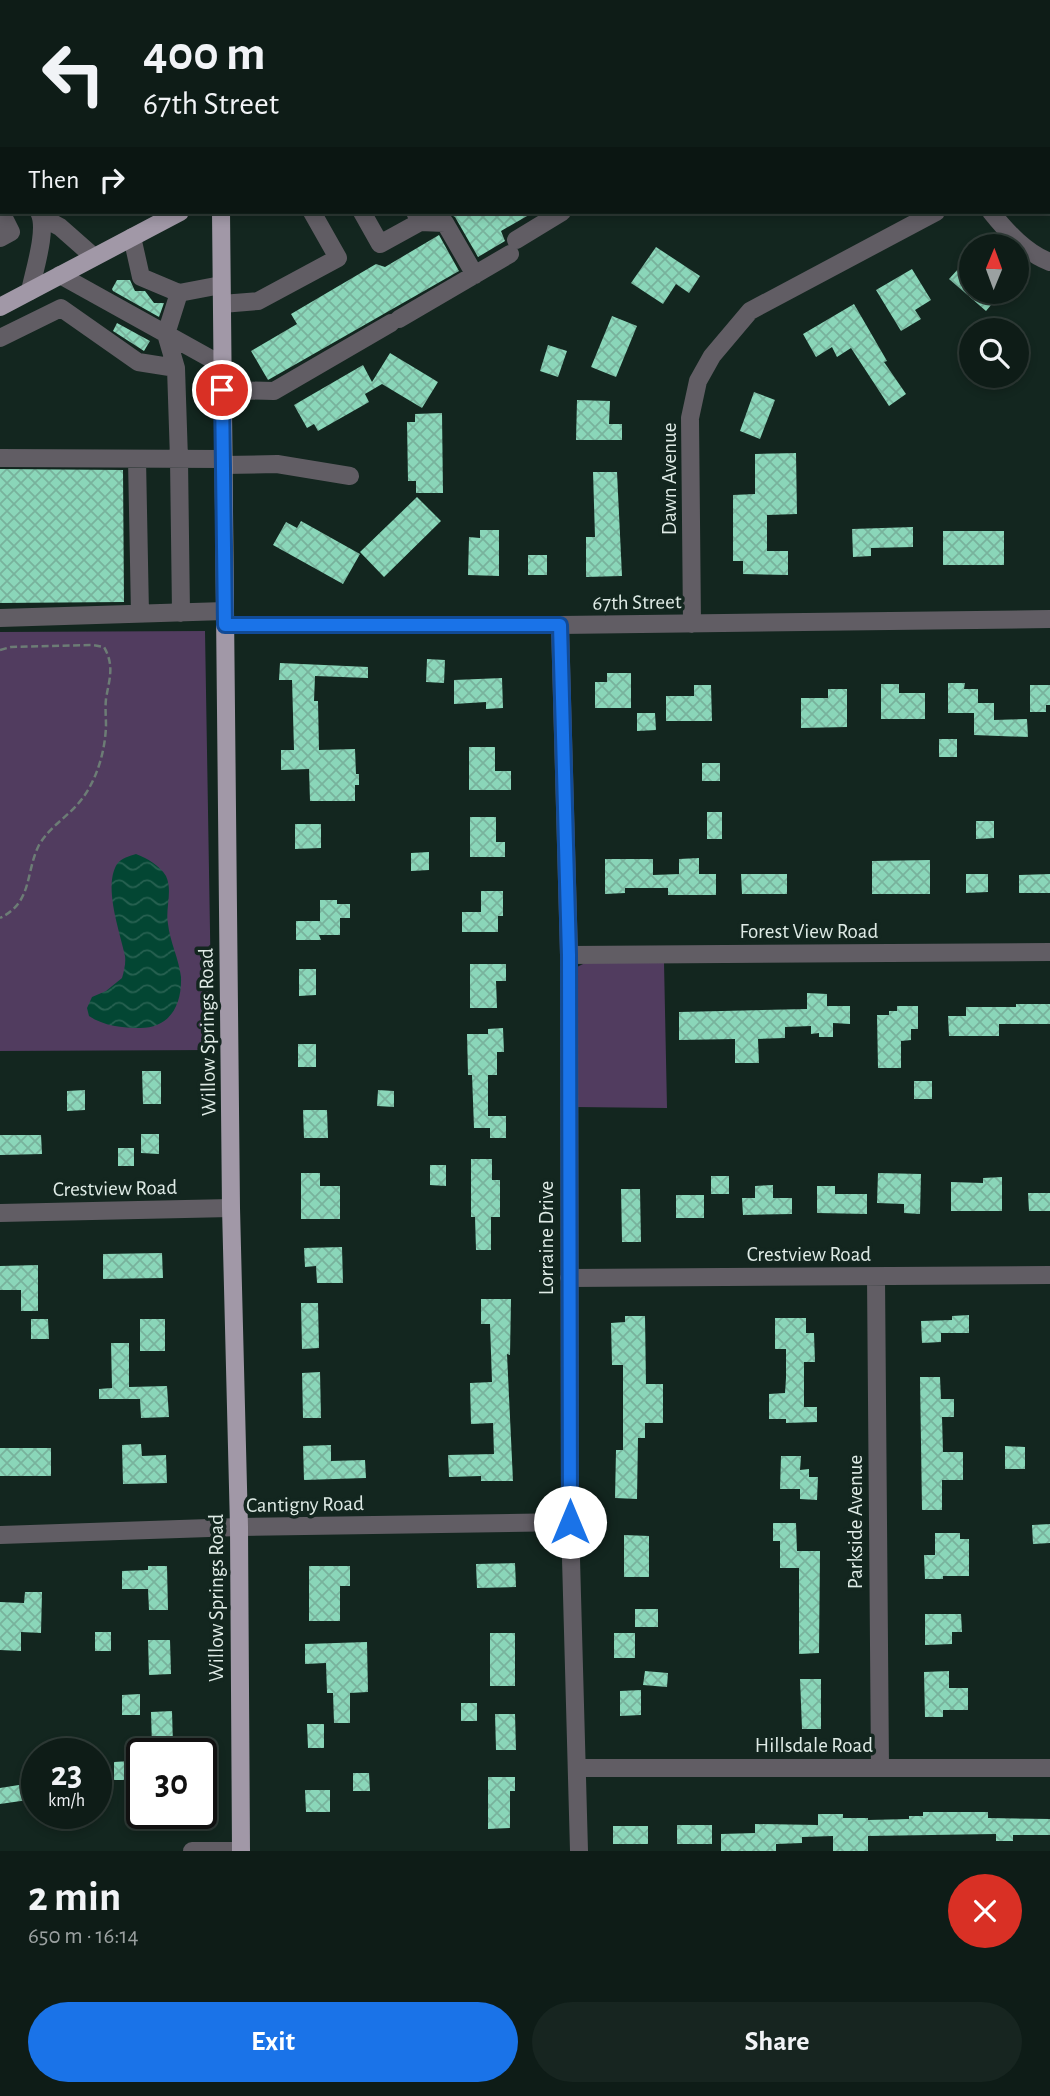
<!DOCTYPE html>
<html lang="en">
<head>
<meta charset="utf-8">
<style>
  body { margin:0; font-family:"Alegreya Sans",sans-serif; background:#172520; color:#f1f3f6; height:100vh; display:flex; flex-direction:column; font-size:26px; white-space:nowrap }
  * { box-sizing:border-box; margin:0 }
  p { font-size:23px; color:#9ba1a1 }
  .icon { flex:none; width:38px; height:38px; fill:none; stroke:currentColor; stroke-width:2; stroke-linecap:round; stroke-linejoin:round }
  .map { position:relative; height:1851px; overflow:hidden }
  .panel { display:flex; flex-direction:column; background:#0e1c17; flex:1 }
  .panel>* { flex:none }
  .hud { position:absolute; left:0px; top:0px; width:1050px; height:214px; box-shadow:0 4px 10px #0003,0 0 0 2px #2e3a36; background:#0e1c17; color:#f1f3f6; overflow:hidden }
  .needle { width:46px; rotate:1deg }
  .controls { position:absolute; left:959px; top:234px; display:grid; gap:14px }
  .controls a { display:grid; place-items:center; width:70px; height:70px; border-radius:50%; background:#0e1c17; box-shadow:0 4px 10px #0003,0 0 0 2px #2e3a36; font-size:35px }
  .speed { position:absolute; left:21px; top:1738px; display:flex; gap:14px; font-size:35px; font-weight:700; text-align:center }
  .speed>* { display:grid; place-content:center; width:91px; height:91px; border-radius:50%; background:#0e1c17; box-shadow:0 4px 10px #0003,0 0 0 2px #2e3a36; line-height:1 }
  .speed small { font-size:18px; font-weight:400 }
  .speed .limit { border:4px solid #111; border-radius:10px; background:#fff; color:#111 }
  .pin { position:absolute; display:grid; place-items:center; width:60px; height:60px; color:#fff; margin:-30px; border:4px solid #fff; border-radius:50%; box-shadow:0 2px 7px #0007 }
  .me { position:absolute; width:77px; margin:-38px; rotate:0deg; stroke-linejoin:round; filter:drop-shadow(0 0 5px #0008) }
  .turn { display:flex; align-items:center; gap:24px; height:147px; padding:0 28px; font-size:32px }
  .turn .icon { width:91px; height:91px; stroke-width:2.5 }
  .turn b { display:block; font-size:49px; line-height:60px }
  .then { display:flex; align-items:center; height:66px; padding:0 28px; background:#0003; gap:14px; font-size:26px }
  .round { display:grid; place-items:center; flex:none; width:74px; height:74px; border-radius:37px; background:#172520 }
  .overview { display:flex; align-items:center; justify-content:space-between; height:119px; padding:0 28px }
  h1 { font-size:42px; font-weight:600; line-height:52px }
  .action { display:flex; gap:14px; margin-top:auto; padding:14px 28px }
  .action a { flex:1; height:80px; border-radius:42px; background:#1a73e8; color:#fff; font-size:28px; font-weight:600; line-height:80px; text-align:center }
  .action a+a { background:#172520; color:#f1f3f6 }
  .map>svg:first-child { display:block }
  .green { fill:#513c5f }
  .water { fill:url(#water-waves) }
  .building { fill:url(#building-cross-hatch) }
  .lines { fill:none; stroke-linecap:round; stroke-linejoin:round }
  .path { stroke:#6c7c75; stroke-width:2.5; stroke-dasharray:7 3.5; stroke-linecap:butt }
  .minor { stroke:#615d64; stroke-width:18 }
  .major { stroke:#a198a7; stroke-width:18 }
  .route-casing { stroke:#114b97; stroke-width:18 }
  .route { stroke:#1a73e8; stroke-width:12 }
  .labels { text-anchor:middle; stroke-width:7; stroke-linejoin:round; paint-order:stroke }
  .street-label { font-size:21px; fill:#dfebe6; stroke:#13261f }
</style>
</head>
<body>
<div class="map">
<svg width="1050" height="1851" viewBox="0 0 1050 1851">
  <defs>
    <pattern id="water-waves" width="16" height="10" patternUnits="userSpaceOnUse" patternTransform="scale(1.75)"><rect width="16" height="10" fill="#034633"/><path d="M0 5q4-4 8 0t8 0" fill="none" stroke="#276151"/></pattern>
    <pattern id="building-cross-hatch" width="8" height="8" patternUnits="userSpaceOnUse" patternTransform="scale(1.75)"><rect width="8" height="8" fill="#8ad6b9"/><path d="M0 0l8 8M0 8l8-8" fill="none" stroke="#78b29c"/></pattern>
  </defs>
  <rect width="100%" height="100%" fill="#13261f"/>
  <path class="green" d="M205 631 212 1050 0 1051V632Z
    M664 962 667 1108 575 1107 577 967 585 963Z"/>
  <path class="water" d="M136 854C147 858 160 866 166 876 173 891 165 909 168 924 170 942 179 959 181 977 182 1005 170 1028 140 1028 122 1028 104 1026 89 1016L87 1008 92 997 106 991 122 978C124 971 126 963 125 956 120 932 103 887 117 864 121 858 130 856 136 854Z"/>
  <path class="building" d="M446 212H534L501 231 505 241 478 257 455 217Z
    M439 235 459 271 268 380 251 351 297 324 291 314 376 264 385 267Z
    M656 247 700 276 689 293 676 284 663 304 631 283Z
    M959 268 971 279V292H1002L986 311 949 279Z
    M912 269 931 300 915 310 921 319 901 331 876 290Z
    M117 280H130L135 291H145L154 303H164L159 317 113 291 112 289Z
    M854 304 887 361 884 362 906 394 889 406 851 348 837 357 832 347 816 357 803 334Z
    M612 316 637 326 616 377 591 367Z
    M117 323 150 341 144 351 113 331Z
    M548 345 567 351 558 377 540 371Z
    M390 353 438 382 422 408 382 384 365 394 369 402 318 431 314 424 307 428 294 405 363 365 372 382Z
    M754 392 775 400 760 439 740 431Z
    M577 400 610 401 609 424H622V440H576Z
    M442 413 443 493H416V481H408L407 422H415V414Z
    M796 453 797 514 767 515V551H788V575L743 574V561H733V495L755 494V454Z
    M0 469 123 470 124 602 0 603Z
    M593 472H617L622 576 586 577V537H595Z
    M417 497 441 521 384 577 360 552Z
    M301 521 360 554 343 584 273 545 286 522 297 528Z
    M913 527V547L871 548V556L853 557 852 529Z
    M480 530H499V576L468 575 469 537 480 538Z
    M943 531H1004V565H943Z
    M528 555H547V575H528Z
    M427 659 445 660 444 683 426 682Z
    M280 663 368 667V678L315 676 314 701H318L319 750 355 749 356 774H359V785H355V801H310L309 769 281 770V750H294L292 680H279Z
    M607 673H631V708H595V682H607Z
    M502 678 503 708 486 709V702L454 704V680Z
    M948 683H965L964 689H978V703H994V720L1027 719 1028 737 974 735V713H948Z
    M881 684H899V693H925V719H881Z
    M694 685H711L712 721H666V696H694Z
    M1030 685H1050V705H1046V712H1030Z
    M828 689H847V727L801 728V698H828Z
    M637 713H655L656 730 637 731Z
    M939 739H957V757H939Z
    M469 747H495V771H511V790H469Z
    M702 763H720V781H702Z
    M707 812H722V839H707Z
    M470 817H496V842H505V857H470Z
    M976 821H994V838L976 839Z
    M295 824H321V848L295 849Z
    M429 852V870L411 871V853Z
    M699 858V874H716V895H668V888H625V893L605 894V859H653V875L679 874V859Z
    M930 860V894H872V861Z
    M741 874H787V894H742Z
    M966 874H988V892L966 893Z
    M1050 874V893H1019V875Z
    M481 891H503V916H498V932H462V912H481Z
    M320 900H337V904H350V918H340V935H319L321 940H296V921H320Z
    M470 964H506V981H496L497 1008H470Z
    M299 969H316V995L299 996Z
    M807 993 827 994V1006H850V1024L833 1023V1037H819V1033L811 1034V1026L785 1027V1038L758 1039 759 1063H735V1039L679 1040V1012L807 1009Z
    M1016 1004H1050V1024H999V1036H949L948 1016H966V1007H1016Z
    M897 1006H918V1029H911V1040L901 1041V1068H878L877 1015H889V1011H897Z
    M503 1028 504 1052H497V1075H488V1116H506V1138H490V1128H474L472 1075H468L467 1034H488V1029Z
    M298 1044H316V1067H298Z
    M142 1071H161V1104H143Z
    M914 1081H932V1099H914Z
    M85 1090V1110L67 1111V1091Z
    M378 1090 394 1091V1107L377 1106Z
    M303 1110H327L328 1138H304Z
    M141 1134H159V1154L141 1153Z
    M0 1135H41L42 1154 0 1155Z
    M118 1148H134V1166H118Z
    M471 1159H492V1180H500V1217H491V1250H476L475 1217H471Z
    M430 1165H446V1186L430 1185Z
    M301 1173H320V1186H340V1219H301Z
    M878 1173 921 1174 920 1214 904 1213V1204L877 1203Z
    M711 1176H729V1194H711Z
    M1002 1177V1211H951V1182L983 1183V1178Z
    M773 1185V1198H792V1214L743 1215 742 1198H755V1186Z
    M817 1186H835V1194H867V1214L817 1213Z
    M621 1189H640L641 1242H622Z
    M1028 1193H1050V1211H1029Z
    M676 1195H704V1218H676Z
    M342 1247 343 1283H317L316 1266 305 1267 304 1248Z
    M162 1253 163 1278 103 1279V1254Z
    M38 1265V1311H21V1290H0V1266Z
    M481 1299H511L510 1355 507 1354 513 1481H481V1476L449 1477 448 1455 494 1454 493 1423 471 1424 470 1383 492 1382 490 1324H481Z
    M301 1303H318L319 1348 302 1349Z
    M969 1315V1333H941V1342L922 1343 921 1321 952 1320V1316Z
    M625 1316H645L646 1384H663V1423H645V1438H638L637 1499 615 1498 616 1450H623V1365H612L611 1323 625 1322Z
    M775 1318H806V1333H814L815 1362H804V1407H817V1422L786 1423V1419H769V1394L785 1393 786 1378V1349H775Z
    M31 1319H48L49 1339H31Z
    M140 1319H165V1351H140Z
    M111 1343H129V1387L167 1386 169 1417 141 1418 140 1399H99V1389L112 1388Z
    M320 1372 321 1418H303L302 1373Z
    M920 1377H940L941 1399H954V1417H942L943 1452H963V1480H942V1510H922Z
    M141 1444 142 1456 166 1455 167 1483 123 1484 122 1445Z
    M331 1445V1461L365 1460 366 1478 304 1480 303 1446Z
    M1005 1446 1025 1447V1469H1005Z
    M0 1448H51V1476H0Z
    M781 1456H801L800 1470 809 1469V1477H818L817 1500 800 1499V1489H780Z
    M773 1523H796L797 1551H820L819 1653 799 1654V1568H780V1541H773Z
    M1050 1524V1543L1033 1544 1032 1525Z
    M935 1533H960V1539H969V1576H943V1579H925L924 1555H935Z
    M624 1535 649 1536V1577H624Z
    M515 1563 516 1587 477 1588 476 1564Z
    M148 1566H167L168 1610H149L148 1589H122V1571L148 1570Z
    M309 1566H350V1586H340V1621H309Z
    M25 1592H42L41 1633 21 1632V1651L0 1650V1602L24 1603Z
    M635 1609H658V1627H635Z
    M925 1614H961L962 1632H952V1644L925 1645Z
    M95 1632H111V1651H95Z
    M490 1633H515V1686H490Z
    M614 1633H635V1658H614Z
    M148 1640H170L171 1674 149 1675Z
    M367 1642 368 1692 350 1693V1723H334L333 1693H327L326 1663 305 1664V1644Z
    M645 1671 668 1673 667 1687 643 1685Z
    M949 1671V1688H968V1710H943V1717H925L924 1672Z
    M800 1679H821V1729H802Z
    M641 1690V1715L620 1716V1691Z
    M140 1694V1715H122V1695Z
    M461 1703H477V1721H461Z
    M172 1711 173 1745 152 1746 151 1712Z
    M495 1714H515L516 1750H496Z
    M307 1724H324V1748H308Z
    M130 1761V1780H114V1762Z
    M353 1773H369L370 1791H353Z
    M488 1777H515V1791H510V1828L488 1829Z
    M25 1784 28 1800 0 1804V1788Z
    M305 1790H330V1812H306Z
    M923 1812H988V1818L1050 1819V1835H1013V1841H996V1834L868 1836V1851H833V1836L802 1837V1843L776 1844V1851H721V1834L755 1833V1824L818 1825V1814H843V1818H868V1820L909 1819V1816H923Z
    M677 1825H712V1844H677Z
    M613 1826H648V1844H613Z"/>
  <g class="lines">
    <path class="path" d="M0 650 11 647 93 645 104 647C115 666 109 680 106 699 105 708 106 717 106 726 105 754 95 786 76 806 63 820 49 828 39 845 25 873 33 902 0 918"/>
    <path class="minor" d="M219 0V2
      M360 0V2
      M412 0V2
      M460 0V2
      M654 0 655 2
      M754 0 755 2
      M873 0 874 2
      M691 2 694 0
      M1015 2V0
      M0 90 2 89
      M0 138 2 141
      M0 191 2 190
      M0 210 11 232 0 238
      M362 212 380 244 420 222 415 212
      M991 212C1007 232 1026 253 1050 262
      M43 218 60 227 94 257
      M420 222 445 223 475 275
      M132 237 141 277 179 293 221 285
      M516 240 562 212
      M60 275 222 365
      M30 291C34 271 48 229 39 212
      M179 293 166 334 176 368 179 459 181 613
      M222 304 258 301 338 258 312 212
      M399 319 510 254
      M0 338 61 308 138 362 176 368
      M222 390 274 391 391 323
      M0 458 223 459
      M137 459 140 614
      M223 465 277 464 350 476
      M0 618 225 611
      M692 624 690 418 698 381 712 356 750 311 936 212
      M225 625H560L1050 619
      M560 625 569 955 570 1522 579 1851
      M569 955 1050 952
      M0 1213 231 1208
      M876 1277 880 1768
      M569 1278 1050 1275
      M0 1535 239 1527 570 1522
      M578 1768H1050
      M192 1851H241"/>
    <path class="major" d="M553 2 556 0
      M221 212 231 1208 239 1527 241 1851
      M0 307 180 212"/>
  </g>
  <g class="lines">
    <defs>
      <path id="route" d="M222 390 225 625H560L569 955 570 1522"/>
    </defs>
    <use href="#route" class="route-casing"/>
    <use href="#route" class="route"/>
  </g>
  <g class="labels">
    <g class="street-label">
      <text transform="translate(669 479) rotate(-90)" y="7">Dawn Avenue</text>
      <text transform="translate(637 602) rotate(-1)" y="7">67th Street</text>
      <text x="809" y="938">Forest View Road</text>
      <text transform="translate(207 1032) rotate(-91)" y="7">Willow Springs Road</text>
      <text transform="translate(115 1188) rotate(-1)" y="7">Crestview Road</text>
      <text transform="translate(546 1238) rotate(-90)" y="7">Lorraine Drive</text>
      <text x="809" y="1261">Crestview Road</text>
      <text transform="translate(305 1504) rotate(-1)" y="7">Cantigny Road</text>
      <text transform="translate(855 1522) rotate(-90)" y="7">Parkside Avenue</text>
      <text transform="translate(216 1598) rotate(-90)" y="7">Willow Springs Road</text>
      <text x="814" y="1752">Hillsdale Road</text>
    </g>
  </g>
</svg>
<div class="controls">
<a><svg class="needle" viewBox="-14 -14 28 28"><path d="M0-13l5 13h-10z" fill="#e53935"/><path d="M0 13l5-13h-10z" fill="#9ba1a1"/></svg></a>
<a><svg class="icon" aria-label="search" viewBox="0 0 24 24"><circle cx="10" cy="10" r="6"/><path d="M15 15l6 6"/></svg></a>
</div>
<div class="speed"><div>23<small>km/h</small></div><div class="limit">30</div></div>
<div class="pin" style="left:222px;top:390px;background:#d93025"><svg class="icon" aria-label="arrive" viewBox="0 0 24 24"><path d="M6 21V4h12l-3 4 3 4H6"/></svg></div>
<svg class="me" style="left:570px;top:1522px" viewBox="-20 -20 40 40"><circle r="19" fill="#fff"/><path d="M0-13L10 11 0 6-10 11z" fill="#1a73e8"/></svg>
<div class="hud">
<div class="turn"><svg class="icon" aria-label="left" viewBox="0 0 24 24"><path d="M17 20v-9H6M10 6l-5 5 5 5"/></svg><div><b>400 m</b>67th Street</div></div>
<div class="then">Then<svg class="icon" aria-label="right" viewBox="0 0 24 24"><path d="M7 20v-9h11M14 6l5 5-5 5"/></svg></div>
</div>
</div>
<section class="panel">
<div class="overview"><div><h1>2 min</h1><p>650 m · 16:14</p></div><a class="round" style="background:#d93025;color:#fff"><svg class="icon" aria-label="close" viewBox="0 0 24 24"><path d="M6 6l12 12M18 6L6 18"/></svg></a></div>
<div class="action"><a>Exit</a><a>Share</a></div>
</section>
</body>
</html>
